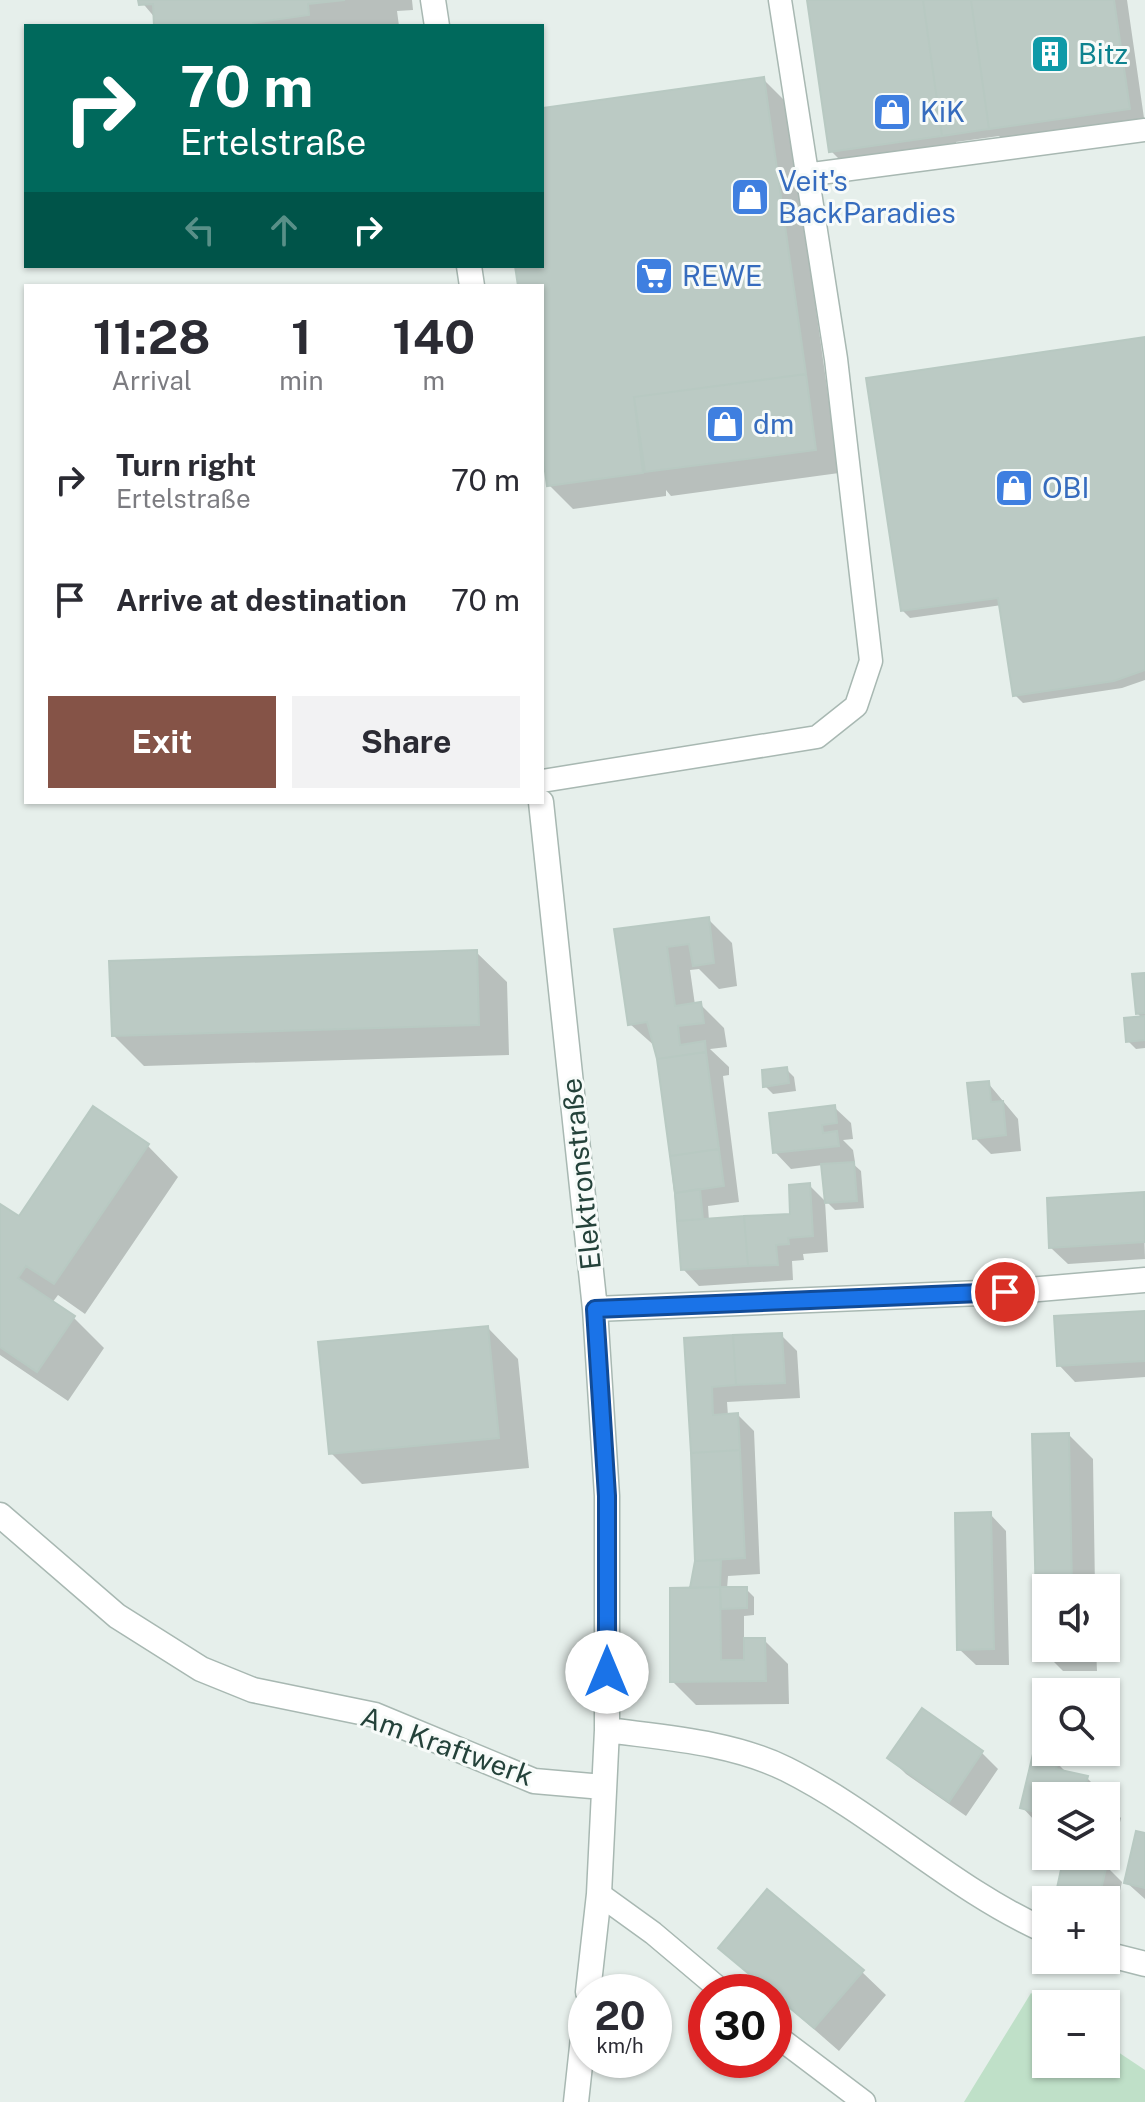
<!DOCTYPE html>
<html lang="en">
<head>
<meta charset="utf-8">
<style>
  body { margin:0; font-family:"Public Sans",sans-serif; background:#f2f2f3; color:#2b2b33; height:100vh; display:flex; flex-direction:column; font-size:30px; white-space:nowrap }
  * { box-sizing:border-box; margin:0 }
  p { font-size:26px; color:#7c7c81 }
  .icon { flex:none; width:44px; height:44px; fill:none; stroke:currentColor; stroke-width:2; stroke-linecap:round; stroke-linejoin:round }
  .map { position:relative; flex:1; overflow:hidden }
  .sheet { position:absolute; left:24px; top:284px; width:520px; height:520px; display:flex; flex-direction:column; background:#fff; border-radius:0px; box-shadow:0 2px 6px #0004 }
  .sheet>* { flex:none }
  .banner { position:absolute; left:24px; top:24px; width:520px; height:244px; border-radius:0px; box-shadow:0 2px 6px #0004; background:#00695c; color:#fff; overflow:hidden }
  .controls { position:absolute; left:1032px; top:1574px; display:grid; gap:16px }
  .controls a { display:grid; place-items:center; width:88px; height:88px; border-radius:0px; background:#fff; box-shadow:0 2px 6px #0004; font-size:40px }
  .speed { position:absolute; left:568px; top:1974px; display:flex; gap:16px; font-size:40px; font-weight:700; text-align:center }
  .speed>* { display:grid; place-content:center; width:104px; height:104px; border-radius:50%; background:#fff; box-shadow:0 2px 6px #0004; line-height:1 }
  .speed small { font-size:20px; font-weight:400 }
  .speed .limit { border:12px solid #d22; background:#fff; color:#111 }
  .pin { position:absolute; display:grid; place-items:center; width:68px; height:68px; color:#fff; margin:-34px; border:4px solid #fff; border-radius:50%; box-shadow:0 2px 8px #0007 }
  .me { position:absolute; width:88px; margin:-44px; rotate:0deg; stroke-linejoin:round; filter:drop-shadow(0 0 6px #0008) }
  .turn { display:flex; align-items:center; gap:28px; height:168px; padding:0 24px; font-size:36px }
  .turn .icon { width:104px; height:104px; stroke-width:2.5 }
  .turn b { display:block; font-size:56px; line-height:68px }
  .lanes { display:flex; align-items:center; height:76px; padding:0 24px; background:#0003; justify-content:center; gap:40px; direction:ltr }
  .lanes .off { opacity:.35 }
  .eta { display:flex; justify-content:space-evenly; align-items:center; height:136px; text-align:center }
  .eta b { font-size:48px; font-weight:700; line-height:56px }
  .cta { display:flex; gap:16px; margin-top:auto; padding:16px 24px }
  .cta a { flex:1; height:92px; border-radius:0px; background:#855347; color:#fff; font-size:32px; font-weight:700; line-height:92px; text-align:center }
  .cta a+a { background:#f2f2f3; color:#2b2b33 }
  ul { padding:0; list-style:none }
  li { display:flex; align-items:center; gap:24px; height:120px; padding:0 24px }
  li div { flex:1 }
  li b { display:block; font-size:30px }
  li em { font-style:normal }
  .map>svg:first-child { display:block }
  .green { fill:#bfe0c8 }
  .shadow { fill:#0003 }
  .building { fill:#bbcac4; stroke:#b8c9c2; stroke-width:2 }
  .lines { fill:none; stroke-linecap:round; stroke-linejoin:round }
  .lane-casing { stroke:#a8b8b2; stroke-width:25 }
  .street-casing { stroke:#a8b8b2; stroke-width:27 }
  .lane { stroke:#fff; stroke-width:22 }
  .street { stroke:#fff; stroke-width:24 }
  .route-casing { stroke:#114b97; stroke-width:20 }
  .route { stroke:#1a73e8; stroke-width:14 }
  .labels { text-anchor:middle; stroke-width:6; stroke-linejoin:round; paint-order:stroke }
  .culture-label { font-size:28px; fill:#0d838f; stroke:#f7fbf9; text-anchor:start }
  .shop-label { font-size:28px; fill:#366cbe; stroke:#f7fbf9; text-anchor:start }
  .street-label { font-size:28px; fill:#24423a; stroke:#f7fbf9 }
</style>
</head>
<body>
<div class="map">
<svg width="1145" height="2102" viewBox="0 0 1145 2102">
  <rect width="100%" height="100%" fill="#e6efeb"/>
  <path class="green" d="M1031 1993 1047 2004 1046 2064H1106V2044L1145 2070V2102H964Z"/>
  <path class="shadow" d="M140 0H412L413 10 397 11 399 26H156V19Z
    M809 0H1127L1145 125 1007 144 999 136 956 142 957 152 847 167 831 151Z
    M763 79 787 103 839 473 671 496 666 490V496L573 509 549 485 542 435V286H520L517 266H542V110Z
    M1145 340V680L1122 688 1023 703 1015 695 1002 605 910 618 902 610Z
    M708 919 732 943 737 986 719 989 699 969 690 970 695 1005 700 1004 724 1028 727 1047 710 1049 729 1067V1075L723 1076 739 1202 708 1206 709 1221 793 1216 809 1185 825 1201 828 1252 803 1254 804 1260 792 1261 793 1280 699 1286 683 1269 657 1048 630 1024 616 930Z
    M476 952 507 982 509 1055 144 1066 114 1036Z
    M1145 975V1048L1136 1049 1128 1041 1142 1018 1138 1014Z
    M786 1069 794 1077 796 1091 773 1094 765 1086Z
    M988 1083 1018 1119 1021 1151 991 1154 975 1138Z
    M834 1107 851 1123 853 1139 843 1140 853 1150 855 1162H851L861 1171 864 1208 835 1210 827 1202 823 1165 791 1169 775 1152Z
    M148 1146 178 1177 85 1314 58 1295 52 1303 73 1317 104 1348 68 1401 0 1355V1206L19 1219Z
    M1143 1194 1145 1259 1068 1264 1051 1248Z
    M1145 1313V1377L1075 1382 1059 1365Z
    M488 1328 518 1359 529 1468 362 1484 331 1453Z
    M781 1335 797 1351 800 1398 727 1402 728 1416 738 1415 754 1431 760 1574 728 1576 727 1589H746L754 1597V1615L744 1616V1640H764L788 1664 789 1704 696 1705 672 1681 695 1590 697 1561 686 1340Z
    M1069 1435 1093 1459 1095 1588H1046V1648H1096L1097 1671H1063L1039 1647 1034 1436Z
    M990 1514 1006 1531 1009 1665H976L959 1649Z
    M922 1711 982 1753 998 1769 966 1816 906 1774 890 1758Z
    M1057 1763 1068 1774 1087 1778 1103 1794 1046 1796V1833L1022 1807Z
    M1106 1803 1121 1818 1110 1865 1103 1863 1122 1882 1115 1913 1106 1911V1900H1071L1059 1887 1066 1856H1106Z
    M1145 1835V1899L1126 1882Z
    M721 1948 862 1972 886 1995 839 2051Z"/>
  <path class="building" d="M138 0H345L308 4 309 15 253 23V26H154L153 4 139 5Z
    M807 0H923L942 136 829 152Z
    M923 0H971L989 129 942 136Z
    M971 0H1114L1130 109 989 129Z
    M764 77 806 374 634 397 643 473 547 486 542 449V286H518L515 266H542V108Z
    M1145 337V670L1114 681 1013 696 998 598 901 611 866 378Z
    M806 374 816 450 645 472 634 397Z
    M709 917 714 963 693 966 689 944 667 947 675 1006 701 1002 704 1023 678 1026 680 1045 705 1041 706 1052 657 1059 647 1022 628 1025 614 929Z
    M477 950 479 1025 112 1036 109 961Z
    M1145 973V1013L1136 1014 1132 974Z
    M1145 1016V1040L1126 1042 1124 1018Z
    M706 1052 719 1149 670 1156 657 1059Z
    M787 1067 789 1083 763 1087 762 1070Z
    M989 1081 991 1102 1003 1101 1006 1135 973 1139 967 1083Z
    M835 1105 837 1123 822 1125 823 1133 837 1131 839 1146 773 1153 769 1113Z
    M93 1106 149 1144 54 1284 26 1266 18 1278 75 1316 37 1372 0 1347V1204L19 1216Z
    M719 1149 724 1186 675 1193 670 1156Z
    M854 1162 857 1201 825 1203 821 1164Z
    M810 1183 813 1236 788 1238 789 1244 776 1245 778 1265 748 1266 744 1216 790 1214 789 1185Z
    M700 1189 703 1219 677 1221 675 1193Z
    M1144 1192 1145 1242 1049 1248 1047 1198Z
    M744 1216 748 1266 681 1270 677 1221Z
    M1145 1311V1361L1057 1366 1054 1316Z
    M488 1326 499 1438 329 1454 318 1342Z
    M782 1333 785 1383 736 1385 733 1335Z
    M733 1335 736 1385 712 1387 713 1415 738 1413 740 1450 691 1453 684 1338Z
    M1069 1433 1072 1588H1046V1648H1037L1032 1434Z
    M740 1450 745 1558 695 1561 691 1453Z
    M991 1512 994 1649 957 1650 955 1513Z
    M721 1560 720 1587 690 1588 695 1561Z
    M720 1587 721 1660H744V1638H765L766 1681 670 1682V1588Z
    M720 1587H747V1608L721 1609Z
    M922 1708 983 1751 949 1802 887 1758Z
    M1033 1754 1058 1761 1056 1769 1088 1776 1083 1794 1090 1796H1046V1836L1040 1827 1043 1814 1020 1808Z
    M1136 1831 1145 1833V1888L1124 1883Z
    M1064 1856 1107 1864 1099 1898 1057 1888Z
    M767 1889 864 1970 814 2028 718 1948Z"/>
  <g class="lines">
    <defs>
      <path id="lane" d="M805 175 1145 130
        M542 781 817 737 856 706 871 661 836 359 780 0
        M599 1894 653 1933 723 1992
        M774 2034 864 2102"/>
      <path id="street" d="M433 0 437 26
        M469 266 472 286
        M541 802 595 1309 607 1496V1730L599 1894 588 1992
        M595 1309 1005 1292 1145 1280
        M0 1515 117 1616 201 1669 253 1690 375 1715 534 1781 603 1787
        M607 1730C666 1738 731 1742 786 1769 878 1815 952 1889 1046 1931
        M1106 1954 1145 1964
        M576 2102 586 2010"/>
    </defs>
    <use href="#lane" class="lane-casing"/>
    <use href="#street" class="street-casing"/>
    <use href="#lane" class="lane"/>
    <use href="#street" class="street"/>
  </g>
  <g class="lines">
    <defs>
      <path id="route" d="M607 1672V1496L595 1309 1005 1292"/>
    </defs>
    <use href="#route" class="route-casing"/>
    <use href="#route" class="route"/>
  </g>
  <defs>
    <symbol id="building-square" viewBox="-11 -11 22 22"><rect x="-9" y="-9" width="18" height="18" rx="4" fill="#0f9aa8" stroke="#f7fbf9"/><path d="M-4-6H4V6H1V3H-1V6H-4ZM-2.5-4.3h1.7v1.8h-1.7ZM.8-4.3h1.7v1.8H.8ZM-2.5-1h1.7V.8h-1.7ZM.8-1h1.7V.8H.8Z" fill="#fff"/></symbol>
    <symbol id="shop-square" viewBox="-11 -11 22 22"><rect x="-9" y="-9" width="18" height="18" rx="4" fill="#3f7fe0" stroke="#f7fbf9"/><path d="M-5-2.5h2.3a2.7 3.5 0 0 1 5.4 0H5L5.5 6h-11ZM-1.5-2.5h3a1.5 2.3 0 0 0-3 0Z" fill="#fff"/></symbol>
    <symbol id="supermarket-square" viewBox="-11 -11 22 22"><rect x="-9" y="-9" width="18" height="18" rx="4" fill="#3f7fe0" stroke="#f7fbf9"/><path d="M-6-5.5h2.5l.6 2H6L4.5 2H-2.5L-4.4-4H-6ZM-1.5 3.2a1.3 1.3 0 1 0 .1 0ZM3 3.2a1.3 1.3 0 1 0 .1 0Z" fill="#fff"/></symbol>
  </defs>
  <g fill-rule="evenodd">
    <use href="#building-square" x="1028" y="32" width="44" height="44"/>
    <use href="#shop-square" x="870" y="90" width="44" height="44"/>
    <use href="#shop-square" x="728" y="175" width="44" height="44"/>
    <use href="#supermarket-square" x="632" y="254" width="44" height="44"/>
    <use href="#shop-square" x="703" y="402" width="44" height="44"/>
    <use href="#shop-square" x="992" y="466" width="44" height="44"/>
  </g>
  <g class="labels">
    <g class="culture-label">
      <text x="1078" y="64">Bitz</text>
    </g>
    <g class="shop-label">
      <text x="920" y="122">KiK</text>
      <text x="778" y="191">Veit's<tspan x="778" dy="32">BackParadies</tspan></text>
      <text x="682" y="286">REWE</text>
      <text x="753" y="434">dm</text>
      <text x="1042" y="498">OBI</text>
    </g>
    <g class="street-label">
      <text transform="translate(581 1174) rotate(-96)" y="10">Elektronstraße</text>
      <text transform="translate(447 1746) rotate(20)" y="10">Am Kraftwerk</text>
    </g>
  </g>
</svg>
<div class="controls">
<a><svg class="icon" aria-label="sound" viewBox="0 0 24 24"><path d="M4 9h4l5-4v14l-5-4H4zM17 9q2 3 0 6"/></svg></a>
<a><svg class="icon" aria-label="search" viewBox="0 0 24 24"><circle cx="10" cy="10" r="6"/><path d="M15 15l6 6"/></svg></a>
<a><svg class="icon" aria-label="layers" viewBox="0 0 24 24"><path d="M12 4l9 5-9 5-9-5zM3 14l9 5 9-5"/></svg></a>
<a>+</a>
<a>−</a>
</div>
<div class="speed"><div>20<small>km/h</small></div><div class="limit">30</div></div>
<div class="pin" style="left:1005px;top:1292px;background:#d93025"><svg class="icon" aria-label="arrive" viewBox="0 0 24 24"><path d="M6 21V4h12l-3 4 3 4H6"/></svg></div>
<svg class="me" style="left:607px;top:1672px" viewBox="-20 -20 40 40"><circle r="19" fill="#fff"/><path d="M0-13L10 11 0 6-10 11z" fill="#1a73e8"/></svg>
<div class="banner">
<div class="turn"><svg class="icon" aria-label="right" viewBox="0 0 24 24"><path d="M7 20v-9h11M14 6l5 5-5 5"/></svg><div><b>70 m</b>Ertelstraße</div></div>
<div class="lanes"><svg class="icon off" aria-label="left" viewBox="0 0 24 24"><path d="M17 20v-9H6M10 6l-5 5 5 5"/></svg><svg class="icon off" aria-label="ahead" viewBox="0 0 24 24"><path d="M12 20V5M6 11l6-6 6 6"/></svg><svg class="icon" aria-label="right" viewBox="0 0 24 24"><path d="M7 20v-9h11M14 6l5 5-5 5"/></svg></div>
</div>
<section class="sheet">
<div class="eta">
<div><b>11:28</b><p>Arrival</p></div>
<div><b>1</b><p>min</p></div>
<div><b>140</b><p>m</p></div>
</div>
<ul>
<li><svg class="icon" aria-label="right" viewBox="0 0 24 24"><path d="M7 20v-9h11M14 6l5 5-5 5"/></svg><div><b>Turn right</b><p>Ertelstraße</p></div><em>70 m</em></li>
<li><svg class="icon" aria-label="arrive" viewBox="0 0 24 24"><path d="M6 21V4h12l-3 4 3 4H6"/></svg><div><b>Arrive at destination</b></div><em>70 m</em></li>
</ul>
<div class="cta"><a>Exit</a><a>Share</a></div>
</section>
</div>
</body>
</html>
